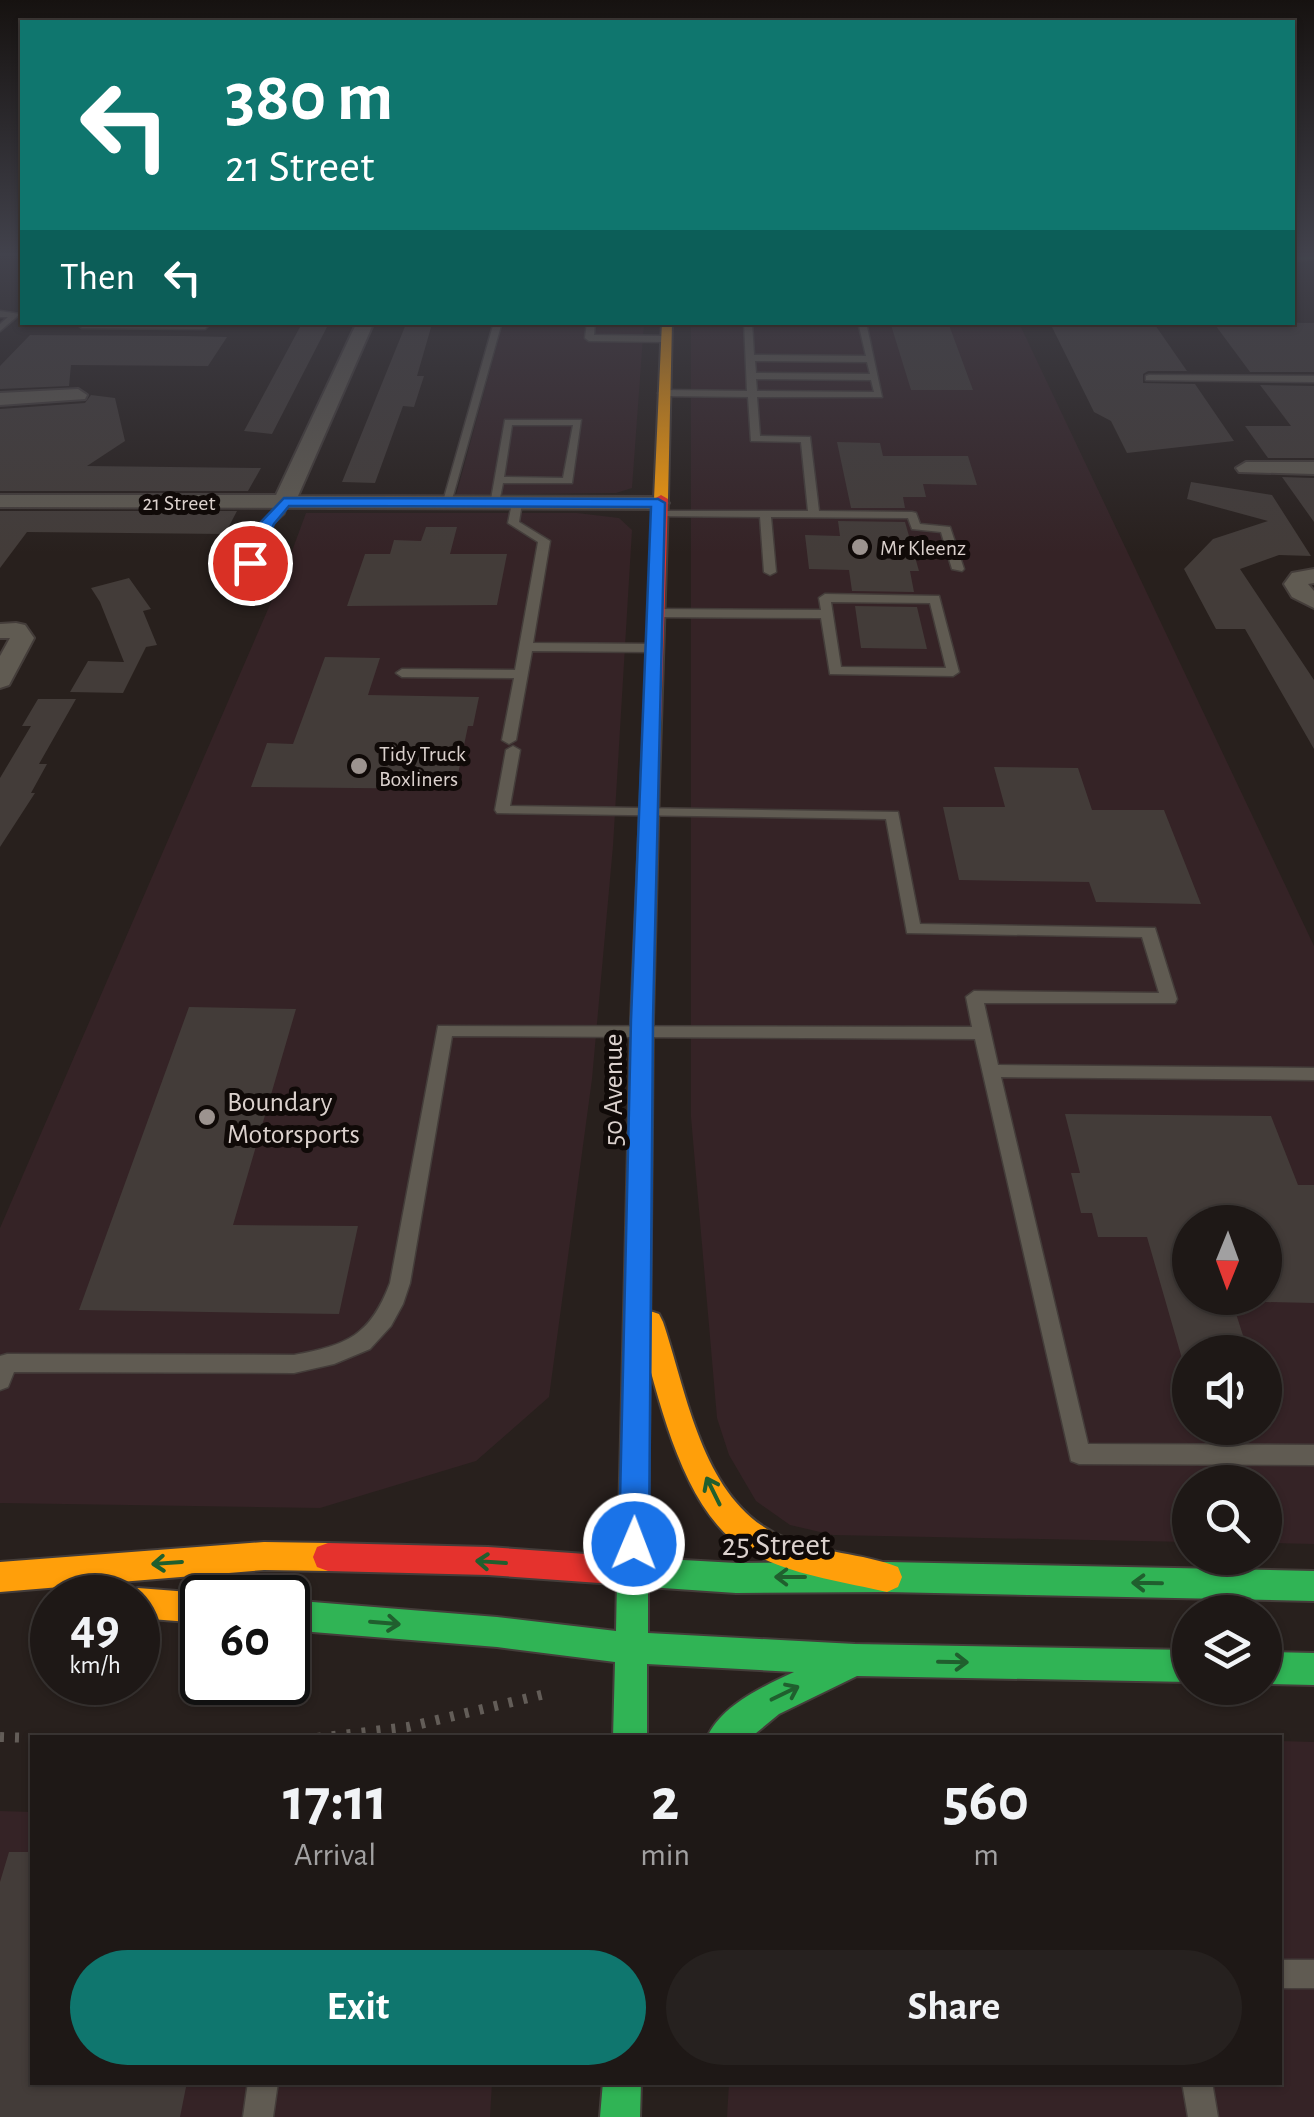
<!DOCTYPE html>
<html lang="en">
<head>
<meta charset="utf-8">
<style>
  body { margin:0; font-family:"Alegreya Sans",sans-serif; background:#26211f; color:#f1f3f6; height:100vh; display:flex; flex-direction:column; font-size:38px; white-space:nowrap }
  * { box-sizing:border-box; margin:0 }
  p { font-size:32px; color:#a1a0a1 }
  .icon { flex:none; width:55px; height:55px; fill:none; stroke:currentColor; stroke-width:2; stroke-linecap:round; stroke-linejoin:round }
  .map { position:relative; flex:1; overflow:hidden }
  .sheet { position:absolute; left:30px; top:1735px; width:1252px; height:350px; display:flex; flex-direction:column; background:#1e1816; border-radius:0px; box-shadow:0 2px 8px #0004,0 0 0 2px #3c3735 }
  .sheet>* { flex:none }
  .guide { position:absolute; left:20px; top:20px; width:1275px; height:305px; border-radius:0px; box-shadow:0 2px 8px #0004,0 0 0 2px #3c3735; background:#0f766e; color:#fff; overflow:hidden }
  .needle { width:65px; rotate:181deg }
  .buttons { position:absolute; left:1172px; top:1205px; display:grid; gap:20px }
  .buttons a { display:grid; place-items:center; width:110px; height:110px; border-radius:50%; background:#1e1816; box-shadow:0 2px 8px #0004,0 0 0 2px #3c3735; font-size:50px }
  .speed { position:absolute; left:30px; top:1575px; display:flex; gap:20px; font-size:50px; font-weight:700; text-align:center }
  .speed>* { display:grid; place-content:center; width:130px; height:130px; border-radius:50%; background:#1e1816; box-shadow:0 2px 8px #0004,0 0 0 2px #3c3735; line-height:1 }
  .speed small { font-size:25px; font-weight:400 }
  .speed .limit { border:5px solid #111; border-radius:15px; background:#fff; color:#111 }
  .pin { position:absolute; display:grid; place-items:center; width:85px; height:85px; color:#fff; margin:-42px; border:5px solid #fff; border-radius:50%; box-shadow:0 2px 10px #0007 }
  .me { position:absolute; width:110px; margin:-55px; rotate:1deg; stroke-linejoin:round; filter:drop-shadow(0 0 8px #0008) }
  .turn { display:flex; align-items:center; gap:35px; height:210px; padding:0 40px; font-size:45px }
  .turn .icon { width:130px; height:130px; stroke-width:2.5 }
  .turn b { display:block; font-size:70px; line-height:85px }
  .then { display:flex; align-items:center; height:95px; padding:0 40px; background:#0003; gap:20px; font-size:38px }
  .eta { display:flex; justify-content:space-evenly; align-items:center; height:170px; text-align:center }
  .eta b { font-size:60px; font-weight:700; line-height:70px }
  .primary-button { display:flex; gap:20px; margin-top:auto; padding:20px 40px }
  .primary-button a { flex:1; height:115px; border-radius:60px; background:#0f766e; color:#fff; font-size:40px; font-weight:700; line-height:115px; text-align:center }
  .primary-button a+a { background:#26211f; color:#f1f3f6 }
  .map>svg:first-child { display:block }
  .commercial { fill:#352326; fill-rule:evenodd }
  .building { fill:#433c39 }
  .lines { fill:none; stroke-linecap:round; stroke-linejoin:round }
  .lane-casing { stroke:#443d3a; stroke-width:3 }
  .street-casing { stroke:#443d3a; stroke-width:4 }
  .fast-casing { stroke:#443d3a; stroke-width:4 }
  .slow-casing { stroke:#443d3a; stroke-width:4 }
  .jam-casing { stroke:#443d3a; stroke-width:4 }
  .path { stroke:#635d58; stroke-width:10; stroke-dasharray:4 11; stroke-linecap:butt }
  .lane { fill:#605b52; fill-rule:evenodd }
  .street { fill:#605b52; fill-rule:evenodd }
  .fast { fill:#30b455; fill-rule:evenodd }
  .slow { fill:#ff9f0a; fill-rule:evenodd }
  .jam { fill:#e5322d; fill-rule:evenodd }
  .oneway { stroke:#205f2e }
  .route { fill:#1a73e8; stroke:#114b97; stroke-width:2.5 }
  .poi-dot { fill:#9c938f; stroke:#100a08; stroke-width:4 }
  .labels { text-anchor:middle; stroke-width:10; stroke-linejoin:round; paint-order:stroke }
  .far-street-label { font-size:22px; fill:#dbd1cd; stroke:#100a08 }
  .far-poi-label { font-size:22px; fill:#dbd1cd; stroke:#100a08; text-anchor:start }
  .street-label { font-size:28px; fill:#dbd1cd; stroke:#100a08 }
  .poi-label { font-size:28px; fill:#dbd1cd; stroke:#100a08; text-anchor:start }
  .near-street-label { font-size:32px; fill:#dbd1cd; stroke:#100a08 }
</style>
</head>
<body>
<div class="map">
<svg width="1314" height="2117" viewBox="0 0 1314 2117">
  <rect width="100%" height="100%" fill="#28201d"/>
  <path class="commercial" d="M503 323H644L632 488 616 493 456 495Z
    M691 323H1019L1314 946V1544L1265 1543V1482H1190V1542L833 1535 790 1525 756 1501 729 1455 717 1418 691 1117ZM1190 1222H1265V1298H1190ZM1190 1352H1265V1428H1190Z
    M306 513H577L619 518 632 530 613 846 592 1079 549 1397 476 1461 320 1508 0 1503V1228L285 570Z
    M1280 1741 1314 1742V2117H727L729 2083 1280 2082Z
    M0 1811 32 1812V2082L492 2083 490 2117H0Z"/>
  <path class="building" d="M1074 322H1153L1187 371H1148L1143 374V383L1195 384 1234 441 1127 453 1111 421 1094 412 1051 325H1075Z
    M1213 322 1314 323V372H1250Z
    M406 324H432L417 376H424L414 407 403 406 375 483 342 482Z
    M891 325H949L973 390H911Z
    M300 327H327L272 434 244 431Z
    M30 335 184 336 227 337 208 366 71 365 69 386 0 389V366Z
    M1260 385 1314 386V458H1268L1245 426H1291Z
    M91 395 115 398 125 441 87 466 261 468 248 491H0V409L85 403Z
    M837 442 880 443 883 456H968L977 485 923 484 926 497H903L905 508H851Z
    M1282 477 1314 478V522Z
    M1191 482 1272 495 1311 556 1279 555 1240 569 1314 680V749L1245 629H1216L1184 569 1213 539 1268 521 1187 499Z
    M0 511H237L225 534 27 532 0 568Z
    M838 521 905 522 919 571H910L914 592 852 591 849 570 809 569 805 535 840 536Z
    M426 527H457L450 554H507L497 605 347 606 365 554H390L394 540 421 541Z
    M129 578 151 609 143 611 157 645 146 647 123 693 70 692 88 661 124 662 100 602 91 588Z
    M855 606 917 607 927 649 861 648Z
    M325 657 380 658 368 695 479 697 473 726H468L455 789 251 787 267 743 293 744Z
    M38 699H76L39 764H47L31 793H35L0 847V778L31 726H22Z
    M994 767 1078 768 1092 810H1164L1201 904 1096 902 1089 882 959 880 943 807H1005Z
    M189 1007 296 1009 233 1225 358 1226 339 1314 79 1310Z
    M1065 1114 1271 1116 1298 1185H1314V1303L1265 1302V1222H1190V1298H1231L1248 1351H1190V1361L1183 1362 1147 1237H1098L1092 1213H1081L1071 1173H1080Z
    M9 1852H32V2082H187L180 2117H0V1882Z"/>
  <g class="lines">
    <defs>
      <path id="lane" d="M0 311 20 314 0 331V324L8 317H0Z
        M80 322 203 323 212 322 205 329 82 328 78 325Z
        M494 322H502L451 503 442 505Z
        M587 322H595L594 335 666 336 670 339 666 342 589 341 585 338Z
        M744 322H752L754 355 866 356 858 322H866L882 397H757L760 436 810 437 819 511 912 512 916 513 920 524 950 527 964 569 962 571 952 569 941 532 912 529 908 518 771 517 776 572 770 575 764 572 760 517 654 516 653 514 658 511H808L801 442 751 441 748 397 663 396 658 393 663 390 747 391ZM755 361 867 362 870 374 756 373ZM756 379 871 380 874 392 757 391Z
        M1149 375 1314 376V382L1146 380V376Z
        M505 420H581L572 483H503L499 503 490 505ZM512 425H573L563 478 504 477Z
        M280 500 289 502 284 514 273 524 254 565H246L244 563 263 523 275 511Z
        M517 500 522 503 519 522 550 541 533 643 654 644 660 648 654 652 532 651 516 740 509 744 502 740 514 678 402 677 396 673 402 669 515 670 538 542 508 523 512 503Z
        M825 594 939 596 959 672 953 676 830 674 821 618 655 617 649 613 655 609 821 610 819 598ZM831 602 930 603 946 668 841 667Z
        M513 746 520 750 510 806 898 812 920 924 1155 928 1177 999 1175 1003H984L998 1065 1314 1068V1080L1001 1077 1088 1444 1314 1445V1465L1079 1464 1071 1461 975 1039 452 1036 410 1283 403 1304 391 1326 370 1349 334 1364 294 1373 14 1372 8 1387 0 1390V1356L7 1354 294 1355C347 1345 370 1336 390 1283L438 1026 972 1027 966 997 974 991 1159 993 1142 937 907 933 886 819 497 813 495 810 506 750Z
        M1280 1960H1314V1988H1280Z
        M248 2082H278L273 2117H243Z
        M1182 2082H1212L1218 2117H1188Z"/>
      <path id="street" d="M357 322H374L298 496 658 497 669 503 658 509 0 507V495H276Z
        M78 389 87 395 85 399 0 405V393Z
        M1246 462H1314V474L1239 472 1236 468Z
        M1314 569V583L1308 584 1314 591V608L1292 597 1284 584 1292 573Z
        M16 623 25 625 34 638 9 685 0 688V656L10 638H0V624Z"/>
      <path id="fast" d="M1292 256H1314V259L1292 260Z
        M650 782 659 787 653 1020 648 1558 736 1563 887 1562 1314 1571V1601L887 1592 736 1593 648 1587V1633L855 1644 1190 1650V1682L857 1676 779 1714 750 1738H707C720 1706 764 1686 794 1672L647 1664V1738H613L615 1662 497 1647 288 1630V1600L497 1617 616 1631 617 1581 613 1571 618 1561 631 1020 641 787Z
        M1265 1652 1314 1653V1685L1265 1684Z
        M603 2082H641L640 2117H600Z"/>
      <path id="slow" d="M662 322H672L668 499 661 503 654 499Z
        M650 1311 659 1314 663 1322C688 1396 703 1505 785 1538 821 1553 862 1553 898 1567L902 1577 898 1587 887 1592C840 1581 790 1575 748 1551 680 1512 658 1392 637 1322L641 1314Z
        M264 1542 328 1543 339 1547 343 1557 339 1567 328 1571 264 1570 0 1592V1562Z
        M138 1588 202 1593 213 1598H202V1623L138 1618V1598H125L127 1592Z"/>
      <path id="jam" d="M661 495 668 499 659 787 650 792 641 787 654 499Z
        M328 1543 488 1547 628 1557 639 1561 643 1571 639 1581 628 1585 488 1575 328 1571 317 1567 313 1557 317 1547Z"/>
    </defs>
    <use href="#lane" class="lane-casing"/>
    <use href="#street" class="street-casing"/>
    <use href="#fast" class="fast-casing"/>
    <use href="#slow" class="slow-casing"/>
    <use href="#jam" class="jam-casing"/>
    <path class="path" d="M0 1737 32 1738
      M317 1738 408 1727 549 1693"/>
    <use href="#lane" class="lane"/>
    <use href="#street" class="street"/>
    <use href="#fast" class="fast"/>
    <use href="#slow" class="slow"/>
    <use href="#jam" class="jam"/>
  </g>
  <defs><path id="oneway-shaft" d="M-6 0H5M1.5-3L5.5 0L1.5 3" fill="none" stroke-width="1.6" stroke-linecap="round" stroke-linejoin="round" transform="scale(2.5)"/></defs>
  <g class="oneway">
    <use href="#oneway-shaft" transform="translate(713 1491) rotate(-116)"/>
    <use href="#oneway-shaft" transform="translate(491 1562) rotate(-176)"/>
    <use href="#oneway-shaft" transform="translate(167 1563) rotate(176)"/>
    <use href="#oneway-shaft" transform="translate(790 1577) rotate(180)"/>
    <use href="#oneway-shaft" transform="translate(1147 1583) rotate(-179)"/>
    <use href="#oneway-shaft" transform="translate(385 1623) rotate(5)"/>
    <use href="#oneway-shaft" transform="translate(953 1662) rotate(1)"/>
    <use href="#oneway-shaft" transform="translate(785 1693) rotate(-26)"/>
  </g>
  <linearGradient id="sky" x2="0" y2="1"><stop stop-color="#161210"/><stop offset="0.46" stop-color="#42424c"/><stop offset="1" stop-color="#42424c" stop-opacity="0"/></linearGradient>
  <rect width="1314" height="553" fill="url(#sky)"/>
  <path class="route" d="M284 498 658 499 665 503 653 1020 649 1544 645 1554 634 1558 623 1554 619 1544 631 1020 651 507 289 506 274 524 255 566H244L242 563 261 522Z"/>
  <g class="poi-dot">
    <circle cx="860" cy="547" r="10"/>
    <circle cx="359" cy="766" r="10"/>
    <circle cx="207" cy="1117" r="10"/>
  </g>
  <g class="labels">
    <g class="far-street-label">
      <text x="179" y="510">21 Street</text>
    </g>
    <g class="far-poi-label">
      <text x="880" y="555">Mr Kleenz</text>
      <text x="379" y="761">Tidy Truck<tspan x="379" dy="25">Boxliners</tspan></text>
    </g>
    <g class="street-label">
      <text transform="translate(612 1090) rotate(-90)" y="10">50 Avenue</text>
    </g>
    <g class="poi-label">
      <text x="227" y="1111">Boundary<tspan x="227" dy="32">Motorsports</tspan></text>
    </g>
    <g class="near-street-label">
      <text x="776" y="1555">25 Street</text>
    </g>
  </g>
</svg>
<div class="buttons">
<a><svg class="needle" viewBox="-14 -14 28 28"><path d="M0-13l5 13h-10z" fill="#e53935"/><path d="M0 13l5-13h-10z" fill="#a1a0a1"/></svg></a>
<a><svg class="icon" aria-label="sound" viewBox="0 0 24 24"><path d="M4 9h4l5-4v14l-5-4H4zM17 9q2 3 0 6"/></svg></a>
<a><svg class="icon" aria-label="search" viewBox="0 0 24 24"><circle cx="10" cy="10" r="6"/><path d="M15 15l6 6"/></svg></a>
<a><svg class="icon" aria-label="layers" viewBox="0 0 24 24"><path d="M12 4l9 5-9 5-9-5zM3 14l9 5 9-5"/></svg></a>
</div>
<div class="speed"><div>49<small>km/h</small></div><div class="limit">60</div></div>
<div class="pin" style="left:250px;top:563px;background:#d93025"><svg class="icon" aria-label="arrive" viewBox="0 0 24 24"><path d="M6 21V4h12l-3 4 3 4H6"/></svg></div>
<svg class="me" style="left:634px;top:1544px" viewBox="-20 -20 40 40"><circle r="17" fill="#1a73e8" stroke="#fff" stroke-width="3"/><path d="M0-11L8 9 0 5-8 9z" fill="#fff"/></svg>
<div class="guide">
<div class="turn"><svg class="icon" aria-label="left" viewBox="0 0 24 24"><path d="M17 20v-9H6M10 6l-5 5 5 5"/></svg><div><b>380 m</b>21 Street</div></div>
<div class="then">Then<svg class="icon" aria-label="left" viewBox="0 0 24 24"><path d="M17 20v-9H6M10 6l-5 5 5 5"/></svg></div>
</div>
<section class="sheet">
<div class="eta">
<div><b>17:11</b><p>Arrival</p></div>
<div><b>2</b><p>min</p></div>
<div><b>560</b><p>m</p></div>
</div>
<div class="primary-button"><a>Exit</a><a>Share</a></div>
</section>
</div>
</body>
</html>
